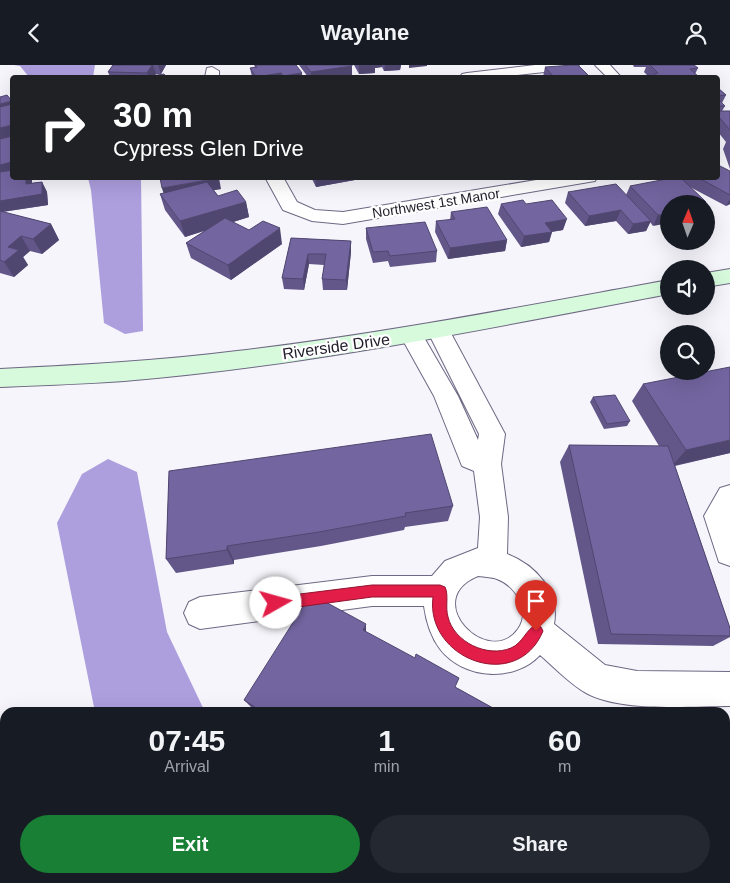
<!DOCTYPE html>
<html lang="en">
<head>
<meta charset="utf-8">
<style>
  body { margin:0; font-family:Helvetica,sans-serif; background:#242831; color:#f1f3f6; height:100vh; display:flex; flex-direction:column; font-size:19px; white-space:nowrap }
  * { box-sizing:border-box; margin:0 }
  p { font-size:16px; color:#9ea1a6 }
  .icon { flex:none; width:28px; height:28px; fill:none; stroke:currentColor; stroke-width:2; stroke-linecap:round; stroke-linejoin:round }
  .map { position:relative; flex:1; overflow:hidden }
  .sheet { position:absolute; left:0px; top:642px; width:730px; height:176px; display:flex; flex-direction:column; background:#171b24; border-radius:15px 15px 0 0; box-shadow:0 5px 20px #0002 }
  .sheet>* { flex:none }
  .hud { position:absolute; left:10px; top:10px; width:710px; height:105px; border-radius:5px; box-shadow:0 5px 20px #0002; background:#202124; color:#fff; overflow:hidden }
  .needle { width:32px; rotate:2deg }
  .tools { position:absolute; left:660px; top:130px; display:grid; gap:10px }
  .tools a { display:grid; place-items:center; width:55px; height:55px; border-radius:50%; background:#171b24; box-shadow:0 5px 20px #0002; font-size:25px }
  .pin { position:absolute; display:grid; place-items:center; width:42px; height:42px; color:#fff; margin:-51px -21px; border-radius:50% 50% 50% 0; rotate:-45deg; box-shadow:0 0 5px #0007 }
  .pin .icon { rotate:45deg }
  .me { position:absolute; width:55px; margin:-28px; rotate:83deg; stroke-linejoin:round; filter:drop-shadow(0 0 4px #0008) }
  .turn { display:flex; align-items:center; gap:18px; height:105px; padding:0 20px; font-size:22px }
  .turn .icon { width:65px; height:65px; stroke-width:2.5 }
  .turn b { display:block; font-size:35px; line-height:42px }
  .eta { display:flex; justify-content:space-evenly; align-items:center; height:85px; text-align:center }
  .eta b { font-size:30px; font-weight:700; line-height:35px }
  .cta { display:flex; gap:10px; margin-top:auto; padding:10px 20px }
  .cta a { flex:1; height:58px; border-radius:30px; background:#187f34; color:#fff; font-size:20px; font-weight:700; line-height:58px; text-align:center }
  .cta a+a { background:#242831; color:#f1f3f6 }
  header { display:flex; justify-content:space-between; align-items:center; height:65px; padding:0 20px; background:#171b24; font-size:22px; font-weight:700 }
  .map>svg:first-child { display:block }
  .water { fill:#ad9ede }
  .lines { fill:none; stroke-linecap:round; stroke-linejoin:round }
  .street-casing { stroke:#6e6884; stroke-width:2 }
  .secondary-casing { stroke:#6e6884; stroke-width:2 }
  .street { fill:#fff; fill-rule:evenodd }
  .secondary { fill:#d7fadd; fill-rule:evenodd }
  .wall { fill:#63578a }
  .shaded-wall { fill:#504770 }
  .building { fill:#7365a0; stroke:#504770 }
  .route { fill:#e11d48; stroke:#92132f }
  .labels { text-anchor:middle; stroke-width:4.5; stroke-linejoin:round; paint-order:stroke }
  .far-street-label { font-size:14px; fill:#201d29; stroke:#fff }
  .street-label { font-size:16px; fill:#201d29; stroke:#fff }
</style>
</head>
<body>
<header><svg class="icon" aria-label="back" viewBox="0 0 24 24"><path d="M15 5l-7 7 7 7"/></svg>Waylane<svg class="icon" aria-label="person" viewBox="0 0 24 24"><circle cx="12" cy="8" r="4"/><path d="M4 21q1-7 8-7t8 7"/></svg></header>
<div class="map">
<svg width="730" height="818" viewBox="0 0 730 818">
  <rect width="100%" height="100%" fill="#f6f5fb"/>
  <path class="water" d="M14 0H95L93 12H29L20 1Z
    M88 113H141L143 266 125 269 104 258 91 125Z
    M108 394 137 407 167 567 205 647H95L57 458 82 409Z
    M199 814H422L430 818H203Z"/>
  <g class="lines">
    <defs>
      <path id="street" d="M535 0H579L572 4 500 12H460L462 9 467 8Z
        M595 0H610L621 12H607Z
        M212 2 219 6V12H205L207 3Z
        M265 112H283L297 137 315 145 343 147 554 112H597L595 116 589 117 343 159 312 156 283 145Z
        M438 257 446 259 505 369 501 399 508 452 507 489C536 500 560 527 554 559L605 600 637 606 730 607V641C689 641 624 647 588 629 572 621 554 602 540 590 514 618 463 614 440 584 431 572 426 556 424 541H372L200 564 189 559 184 548 189 537 200 532 372 511H432L445 496 478 483 480 452 474 406 462 401 434 331 400 270 403 264 411 262 419 264 458 331 478 375 479 369 427 265 430 259ZM478 511C485 512 492 512 497 514 516 521 531 546 518 564 489 605 419 535 478 511Z
        M730 420V501L719 497 704 451 720 423Z"/>
      <path id="secondary" d="M730 204V218L706 222V208Z
        M669 215V229C488 263 308 301 124 316 83 319 41 320 0 322V304C79 300 158 296 237 286 382 269 525 241 669 215Z"/>
    </defs>
    <use href="#street" class="street-casing"/>
    <use href="#secondary" class="secondary-casing"/>
    <use href="#street" class="street"/>
    <use href="#secondary" class="secondary"/>
  </g>
  <path class="wall" d="M113 0H166L161 9H156L154 11 166 12H110L108 7Z
    M254 0H296L302 12H252L250 3 255 2Z
    M299 0H352V10L340 12H308Z
    M354 0H401L400 5 384 6 382 2 375 3V8L359 9Z
    M633 0H694L698 3 695 9 699 12H649L644 7 646 2H634Z
    M545 2 590 12H543Z
    M718 23 726 30 722 38 725 41 722 46H730V104L723 84 726 77 718 67Z
    M0 32 12 112 32 113V118L42 117 47 127 48 140 3 147 51 159 59 175 42 189 30 186 23 192 28 200 14 212 0 208Z
    M730 106V139L726 141 690 122 706 137 705 139H669L653 161 650 157 646 166 628 169 616 156 585 161 565 138 568 127 626 130 630 121 682 115 683 112H718Z
    M311 112H366V113L316 122Z
    M162 123 221 124 214 125 218 131 246 137 249 152 233 157 249 165 282 179 231 215 191 193 186 178 206 165 185 172 165 145 160 129 164 128Z
    M501 139H526L563 165 552 167 549 177 521 182 498 149Z
    M451 147 507 175 505 186 448 194 435 167 436 156 450 155Z
    M366 163 437 186 436 197 390 202 388 196 373 198 366 174Z
    M291 173 351 176V187L347 225H323L322 214 324 200 309 199 304 225 284 224 282 213Z
    M643 319 730 388 675 401 730 563V572L713 581 598 579 560 397 569 380 659 381 632 336Z
    M593 332 630 356 627 361 604 364 590 337Z
    M169 406 453 441 448 456 405 462 404 465 321 481 234 495V499L176 508 166 494Z
    M366 567 455 622 502 648H260L251 642 244 635Z"/>
  <path class="shaded-wall" d="M152 0H153L156 9 153 12H149L147 8Z
    M158 0H166L161 9Z
    M359 0H382V2L375 3V8L359 9Z
    M385 0H401L400 5 384 6Z
    M409 0H427V1L409 3Z
    M352 1V10L340 12H311V7Z
    M281 8 282 12H256Z
    M302 8V12H283V11Z
    M12 36V48L0 51V39Z
    M12 60V77L0 80V63Z
    M12 97V109L0 112V100Z
    M26 112 32 113V130L26 119Z
    M315 112H366V113L316 122Z
    M384 112H395L384 114Z
    M219 113 221 124 165 133 162 123Z
    M42 117 47 127 48 140 0 147V136Z
    M730 134V139L726 141Z
    M246 137 249 152 185 172 180 156Z
    M621 145 616 156 585 161 589 151Z
    M669 149V158L653 161 658 150Z
    M567 154 563 165 542 168 545 158Z
    M651 156 646 166 628 169 633 159Z
    M51 159 59 175 42 189 33 174Z
    M280 163 282 179 231 215 228 200Z
    M552 167 549 177 521 182 524 171Z
    M21 171 30 186 23 192 28 200 14 212 4 197 8 182Z
    M507 175 505 186 448 194 450 183Z
    M351 176V187L347 225 346 215Z
    M308 189 309 199 304 225 303 214Z
    M730 375V388L672 401 686 385Z
    M227 481 234 495V499L227 485Z
    M366 559V569L363 565Z
    M20 814H34L29 818H14Z"/>
  <path class="building" d="M113 0H152L147 8 108 7Z
    M255 0H296L302 8 283 11 281 8 256 12 250 3 257 2Z
    M305 0H352V1L311 7Z
    M573 0H578L590 12H554L545 2Z
    M650 0H694L698 3 690 4 699 12H657L654 9 658 8Z
    M164 9 166 12H144Z
    M718 23 726 30 718 31Z
    M7 30 12 36 0 39V32Z
    M718 34 725 41H718Z
    M12 39V60L0 63V42Z
    M718 46H730V65L718 51Z
    M12 71V97L0 100V74Z
    M718 100 730 106V130L697 112H718Z
    M12 105V112H26V119L42 117V129L0 136V107Z
    M164 112H219V113L162 123 160 113Z
    M677 112H680L706 137 694 139H669V149L658 150 630 121Z
    M207 117 218 131 237 125 246 137 180 156 160 129Z
    M616 119 651 156 633 159 621 145 589 151 568 127Z
    M523 135 526 139 552 135 567 154 545 158 552 167 524 171 501 139Z
    M487 142 507 175 450 183 436 156 455 154 451 147Z
    M0 146 51 159 33 174 21 171 8 182 19 185 4 197 0 195Z
    M225 153 249 165 263 156 280 163 228 200 186 178Z
    M425 157 437 186 390 191 388 186 373 187 366 163Z
    M291 173 351 176 346 215 322 214 326 189H308L303 214 282 213Z
    M730 302V375L686 385 643 319Z
    M615 330 630 356 607 359 593 332Z
    M431 369 453 441 405 448 406 451 319 467 227 481V485L166 494 169 406Z
    M569 380 668 381 730 563V571L611 569Z
    M311 529 366 559 363 565 415 593 416 589 459 613 455 622 502 648H264L244 635Z
    M725 658H727L730 668V808H725Z
    M5 773V814H20L14 818H0V777Z"/>
  <path class="route" d="M372 520H440L445 522C449 530 445 542 448 552 454 577 487 593 511 583 523 578 526 564 536 560L541 562 543 566C517 629 425 594 433 532H372L276 545 271 543 270 538 271 534 276 532Z"/>
  <g class="labels">
    <g class="far-street-label">
      <text transform="translate(436 138) rotate(-9)" y="5">Northwest 1st Manor</text>
    </g>
    <g class="street-label">
      <text transform="translate(336 281) rotate(-8)" y="6">Riverside Drive</text>
    </g>
  </g>
</svg>
<div class="tools">
<a><svg class="needle" viewBox="-14 -14 28 28"><path d="M0-13l5 13h-10z" fill="#e53935"/><path d="M0 13l5-13h-10z" fill="#9ea1a6"/></svg></a>
<a><svg class="icon" aria-label="sound" viewBox="0 0 24 24"><path d="M4 9h4l5-4v14l-5-4H4zM17 9q2 3 0 6"/></svg></a>
<a><svg class="icon" aria-label="search" viewBox="0 0 24 24"><circle cx="10" cy="10" r="6"/><path d="M15 15l6 6"/></svg></a>
</div>
<div class="pin" style="left:536px;top:566px;background:#d93025"><svg class="icon" aria-label="arrive" viewBox="0 0 24 24"><path d="M6 21V4h12l-3 4 3 4H6"/></svg></div>
<svg class="me" style="left:276px;top:538px" viewBox="-20 -20 40 40"><circle r="19" fill="#fff"/><path d="M0-13L10 11 0 6-10 11z" fill="#e11d48"/></svg>
<div class="hud">
<div class="turn"><svg class="icon" aria-label="right" viewBox="0 0 24 24"><path d="M7 20v-9h11M14 6l5 5-5 5"/></svg><div><b>30 m</b>Cypress Glen Drive</div></div>
</div>
<section class="sheet">
<div class="eta">
<div><b>07:45</b><p>Arrival</p></div>
<div><b>1</b><p>min</p></div>
<div><b>60</b><p>m</p></div>
</div>
<div class="cta"><a>Exit</a><a>Share</a></div>
</section>
</div>
</body>
</html>
